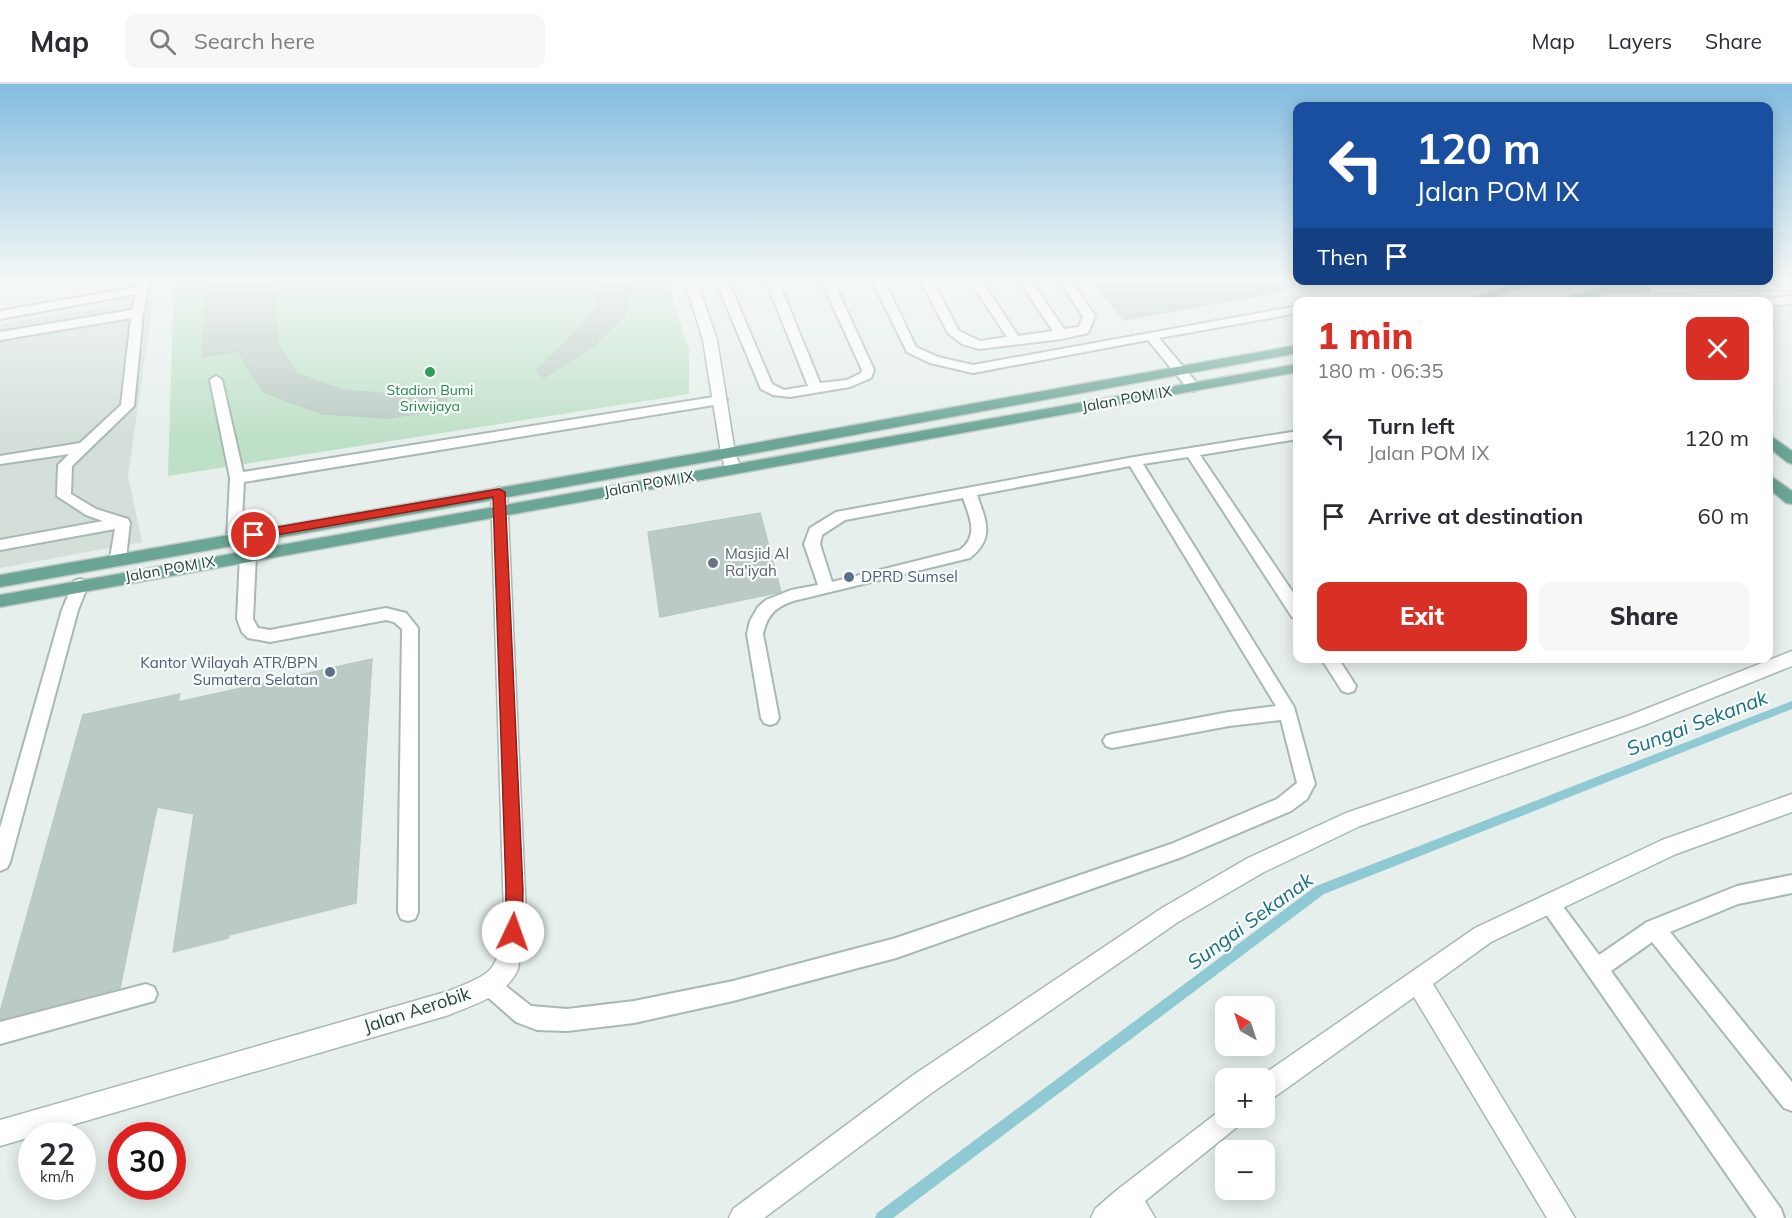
<!DOCTYPE html>
<html lang="en">
<head>
<meta charset="utf-8">
<style>
  body { margin:0; font-family:Mulish,sans-serif; background:#f7f7f7; color:#2b2b33; height:100vh; display:flex; flex-direction:column; font-size:22px; white-space:nowrap }
  * { box-sizing:border-box; margin:0 }
  p { font-size:20px; color:#7c7c81 }
  .icon { flex:none; width:33px; height:33px; fill:none; stroke:currentColor; stroke-width:2; stroke-linecap:round; stroke-linejoin:round }
  .map { position:relative; flex:1; overflow:hidden }
  .drawer { position:absolute; left:1293px; top:213px; width:480px; height:366px; display:flex; flex-direction:column; background:#fff; border-radius:12px; box-shadow:0 3px 15px #0003 }
  .drawer>* { flex:none }
  .banner { position:absolute; left:1293px; top:18px; width:480px; height:183px; border-radius:12px; box-shadow:0 3px 15px #0003; background:#1a4fa0; color:#fff; overflow:hidden }
  .needle { width:39px; rotate:321deg }
  .controls { position:absolute; left:1215px; top:912px; display:grid; gap:12px }
  .controls a { display:grid; place-items:center; width:60px; height:60px; border-radius:12px; background:#fff; box-shadow:0 3px 15px #0003; font-size:30px }
  .speed { position:absolute; left:18px; top:1038px; display:flex; gap:12px; font-size:30px; font-weight:700; text-align:center }
  .speed>* { display:grid; place-content:center; width:78px; height:78px; border-radius:50%; background:#fff; box-shadow:0 3px 15px #0003; line-height:1 }
  .speed small { font-size:15px; font-weight:400 }
  .speed .limit { border:9px solid #d22; background:#fff; color:#111 }
  .pin { position:absolute; display:grid; place-items:center; width:51px; height:51px; color:#fff; margin:-26px; border:3px solid #fff; border-radius:50%; box-shadow:0 2px 6px #0007 }
  .me { position:absolute; width:66px; margin:-33px; rotate:3deg; stroke-linejoin:round; filter:drop-shadow(0 0 4px #0008) }
  .turn { display:flex; align-items:center; gap:21px; height:126px; padding:0 24px; font-size:27px }
  .turn .icon { width:78px; height:78px; stroke-width:2.5 }
  .turn b { display:block; font-size:42px; line-height:51px }
  .then { display:flex; align-items:center; height:57px; padding:0 24px; background:#0003; gap:12px; font-size:22px }
  .round { display:grid; place-items:center; flex:none; width:63px; height:63px; border-radius:12px; background:#f7f7f7 }
  .headline { display:flex; align-items:center; justify-content:space-between; height:102px; padding:0 24px }
  h1 { font-size:36px; font-weight:800; line-height:45px; color:#d93025 }
  .primary-button { display:flex; gap:12px; margin-top:auto; padding:12px 24px }
  .primary-button a { flex:1; height:69px; border-radius:12px; background:#d93025; color:#fff; font-size:24px; font-weight:800; line-height:69px; text-align:center }
  .primary-button a+a { background:#f7f7f7; color:#2b2b33 }
  ul { padding:0; list-style:none }
  li { display:flex; align-items:center; gap:18px; height:78px; padding:0 24px }
  li div { flex:1 }
  li b { display:block; font-size:22px }
  li em { font-style:normal }
  header { display:flex; align-items:center; gap:36px; box-sizing:border-box; height:84px; padding:0 30px; background:#fff; border-bottom:2px solid #e1e1e2 }
  header strong { font-size:28px }
  nav { display:flex; gap:33px; margin-inline-start:auto; font-size:21px }
  .search { width:420px; height:54px; background:#f7f7f7; display:flex; align-items:center; gap:15px; box-sizing:border-box; padding:0 21px; border-radius:12px; color:#7c7c81; font-size:22px }
  .map>svg:first-child { display:block }
  .built { fill:#d4dfda }
  .green { fill:#bfe0c8 }
  .lines { fill:none; stroke-linecap:round; stroke-linejoin:round }
  .stream { fill:#8ec9d4; fill-rule:evenodd }
  .building { fill:#bbcac4; stroke:#b8c9c2; stroke-width:1.5 }
  .lane-casing { stroke:#a8b8b2; stroke-width:4 }
  .street-casing { stroke:#a8b8b2; stroke-width:3 }
  .secondary-casing { stroke:#a4bbb3; stroke-width:3 }
  .primary-casing { stroke:#c2cac8; stroke-width:3 }
  .lane { fill:#fff; fill-rule:evenodd }
  .street { fill:#fff; fill-rule:evenodd }
  .secondary { fill:#fff; fill-rule:evenodd }
  .primary { fill:#6aa596; fill-rule:evenodd }
  .route { fill:#d93025; stroke:#8d1f18; stroke-width:1.5 }
  .leisure-dot { fill:#2e9e5b; stroke:#f7fbf9; stroke-width:2 }
  .worship-dot { fill:#6b7280; stroke:#f7fbf9; stroke-width:2 }
  .service-dot { fill:#5c6f8a; stroke:#f7fbf9; stroke-width:2 }
  .labels { text-anchor:middle; stroke-width:4.5; stroke-linejoin:round; paint-order:stroke }
  .far-leisure-label { font-size:14px; fill:#27864d; stroke:#f7fbf9 }
  .street-label { font-size:15px; fill:#24423a; stroke:#f7fbf9 }
  .worship-label { font-size:15px; fill:#5b616d; stroke:#f7fbf9; text-anchor:start }
  .service-label { font-size:15px; fill:#4e5e75; stroke:#f7fbf9; text-anchor:start }
  .near-street-label { font-size:18px; fill:#24423a; stroke:#f7fbf9 }
  .near-water-label { font-size:20px; font-style:italic; fill:#1c6f80; stroke:#f7fbf9 }
</style>
</head>
<body>
<header>
<strong>Map</strong>
<div class="search"><svg class="icon" aria-label="search" viewBox="0 0 24 24"><circle cx="10" cy="10" r="6"/><path d="M15 15l6 6"/></svg>Search here</div>
<nav><a>Map</a><a>Layers</a><a>Share</a></nav>
</header>
<div class="map">
<svg width="1792" height="1134" viewBox="0 0 1792 1134">
  <rect width="100%" height="100%" fill="#e6efeb"/>
  <path class="built" d="M153 216 128 392 142 458 0 484V240Z"/>
  <path class="green" d="M174 194H666L689 266V310L168 392Z"/>
  <g class="lines">
    <path class="stream" d="M1792 617V625L1324 810 893 1134H875L877 1129 1316 802Z"/>
  </g>
  <path class="building" d="M208 194H275L278 260 296 289 342 306 447 315V325L388 334 323 330 263 308 238 267 202 273Z
    M604 194H634L624 232 595 261 543 294 537 286 595 227Z
    M1090 194H1283L1284 207 1124 236Z
    M760 429 781 508 660 533 648 448Z
    M372 575 356 819 229 851 228 854 173 868 194 730 157 723 120 904 0 936V928L83 631 180 610 178 618Z"/>
  <g class="lines">
    <defs>
      <path id="lane" d="M139 194H151L143 229 134 322 72 382 71 410 96 425 128 435 130 439 126 474 123 478H113L110 474 115 445 0 466V456L103 437 86 431 57 412 58 381 69 370 0 380V372L80 359 121 321 131 234 0 256V248L132 226 136 210 0 235V227L137 203Z
        M720 194C712 200 693 203 685 197L690 194Z
        M765 194H777L820 299 847 296 861 289 862 286 820 194H832L874 286 871 294 850 303 790 313 773 311 761 305 719 204 721 202H729L731 204 772 300 784 306 808 302Z
        M871 194H883L916 263 938 273 973 281 1298 222V229L1159 254 1200 303 1194 307 1189 306 1148 256 973 289 930 279 907 268Z
        M919 194H931L959 247 980 257 1007 253 968 194H980L1018 252 1053 247 1017 194H1029L1064 245 1079 243 1083 232 1057 194H1069L1095 232 1088 249 1062 255 979 265 962 260 948 249Z
        M216 292 222 296 243 388 720 312 727 316 720 320 244 398 241 454 234 459 227 454 230 394 210 296Z
        M1298 347V355L1200 371 1298 516V535L1292 533 1188 373 1143 380 1294 623 1315 700 1307 715 1291 727 1182 773 896 874 733 917 634 939 567 947 537 946 516 938 483 909 479 902 483 895 490 892 497 895 531 922 567 925 634 917 733 897 896 854 1171 760 1277 715 1297 699 1281 636 1229 642 1112 664 1106 662 1103 657 1106 652 1112 650 1229 628 1276 622 1130 382 977 411C986 437 995 454 970 474L793 517C775 523 767 532 763 550L779 634 776 639 770 641 764 639 761 634 747 550 750 537 758 523 766 516 791 506 818 501 804 460 810 444 836 428 1134 373ZM963 414C970 434 979 451 960 466L832 498 820 460 822 451 845 436Z
        M248 466 253 467 256 471 253 535 258 544 270 546 386 524 406 529 418 544V828L415 835 408 837 401 835 398 828 402 545 394 538 386 536 270 558 248 554 242 548 237 535 240 471 243 467Z
        M80 495 86 497 88 501 78 526 10 778 7 784 0 787V744L62 526 74 497Z
        M1321 574H1338L1356 602 1354 607 1348 609 1342 607Z
        M1792 791V809L1738 820 1670 848 1792 998V1027L1784 1024 1652 858 1611 887 1781 1125 1784 1134H1757L1539 820 1542 813 1549 811 1556 813 1599 871 1647 838 1737 802Z
        M146 900 154 903 157 910 154 917 0 960V938Z"/>
      <path id="street" d="M684 194H696L717 256 735 369 741 384 733 389 725 384 721 369 703 256Z
        M499 403 507 408 526 831 518 885C507 912 474 920 449 931L0 1062V1036L449 907C502 886 496 885 504 831L491 408Z
        M1792 567V582L1642 642 1360 742 1264 788 1178 838 930 1010 764 1134H729L733 1125 912 992 1162 824 1248 774 1346 729 1628 632Z
        M1792 710V728L1676 770 1491 858 1433 900 1575 1134H1547L1414 913 1273 1014 1264 1017V994H1258L1475 844 1662 756Z
        M1226 1022V1034H1240L1237 1043 1145 1117 1155 1134H1091L1095 1125 1117 1106Z"/>
      <path id="secondary" d="M1792 197V205L1645 209 1639 205 1645 201Z
        M1792 212V220L1768 222V218H1762L1768 214Z"/>
      <path id="primary" d="M1768 194H1774L1785 201 1779 205 1762 196H1768Z
        M1521 196H1541L1482 218H1462Z
        M1645 201 1649 202 1651 205 1649 208 1603 210 1574 218H1552L1603 202Z
        M1298 261V269L728 374 0 503V491L728 364Z
        M1298 280V288L0 523V511Z
        M1768 350 1792 367V380L1787 378 1768 363Z
        M1768 390 1792 407V420L1786 419 1768 404Z"/>
    </defs>
    <use href="#lane" class="lane-casing"/>
    <use href="#street" class="street-casing"/>
    <use href="#secondary" class="secondary-casing"/>
    <use href="#primary" class="primary-casing"/>
    <use href="#lane" class="lane"/>
    <use href="#street" class="street"/>
    <use href="#secondary" class="secondary"/>
    <use href="#primary" class="primary"/>
  </g>
  <linearGradient id="sky" x2="0" y2="1"><stop stop-color="#84bce0"/><stop offset="0.55" stop-color="#f4f8f6"/><stop offset="1" stop-color="#f4f8f6" stop-opacity="0"/></linearGradient>
  <rect width="1792" height="353" fill="url(#sky)"/>
  <path class="route" d="M499 405 505 408 523 807 522 848 519 853 513 856 507 853 505 848 506 807 493 413 254 455 247 451 254 447Z"/>
  <circle class="leisure-dot" cx="430" cy="288" r="6"/>
  <circle class="worship-dot" cx="713" cy="479" r="6"/>
  <g class="service-dot">
    <circle cx="849" cy="493" r="6"/>
    <circle cx="330" cy="588" r="6"/>
  </g>
  <g class="labels">
    <g class="far-leisure-label">
      <text x="430" y="311">Stadion Bumi<tspan x="430" dy="16">Sriwijaya</tspan></text>
    </g>
    <g class="street-label">
      <text transform="translate(1127 315) rotate(-10)" y="5">Jalan POM IX</text>
      <text transform="translate(649 400) rotate(-10)" y="5">Jalan POM IX</text>
      <text transform="translate(170 485) rotate(-10)" y="5">Jalan POM IX</text>
    </g>
    <g class="worship-label">
      <text x="725" y="475">Masjid Al<tspan x="725" dy="17">Ra'iyah</tspan></text>
    </g>
    <g class="service-label">
      <text x="861" y="498">DPRD Sumsel</text>
      <text x="318" y="584" text-anchor="end">Kantor Wilayah ATR/BPN<tspan x="318" dy="17">Sumatera Selatan</tspan></text>
    </g>
    <g class="near-street-label">
      <text transform="translate(417 926) rotate(-18)" y="6">Jalan Aerobik</text>
    </g>
    <g class="near-water-label">
      <text transform="translate(1697 639) rotate(-21)" y="7">Sungai Sekanak</text>
      <text transform="translate(1250 837) rotate(-36)" y="7">Sungai Sekanak</text>
    </g>
  </g>
</svg>
<div class="controls">
<a><svg class="needle" viewBox="-14 -14 28 28"><path d="M0-13l5 13h-10z" fill="#e53935"/><path d="M0 13l5-13h-10z" fill="#7c7c81"/></svg></a>
<a>+</a>
<a>−</a>
</div>
<div class="speed"><div>22<small>km/h</small></div><div class="limit">30</div></div>
<div class="pin" style="left:254px;top:451px;background:#d93025"><svg class="icon" aria-label="arrive" viewBox="0 0 24 24"><path d="M6 21V4h12l-3 4 3 4H6"/></svg></div>
<svg class="me" style="left:513px;top:848px" viewBox="-20 -20 40 40"><circle r="19" fill="#fff"/><path d="M0-13L10 11 0 6-10 11z" fill="#d93025"/></svg>
<div class="banner">
<div class="turn"><svg class="icon" aria-label="left" viewBox="0 0 24 24"><path d="M17 20v-9H6M10 6l-5 5 5 5"/></svg><div><b>120 m</b>Jalan POM IX</div></div>
<div class="then">Then<svg class="icon" aria-label="arrive" viewBox="0 0 24 24"><path d="M6 21V4h12l-3 4 3 4H6"/></svg></div>
</div>
<section class="drawer">
<div class="headline"><div><h1>1 min</h1><p>180 m · 06:35</p></div><a class="round" style="background:#d93025;color:#fff"><svg class="icon" aria-label="close" viewBox="0 0 24 24"><path d="M6 6l12 12M18 6L6 18"/></svg></a></div>
<ul>
<li><svg class="icon" aria-label="left" viewBox="0 0 24 24"><path d="M17 20v-9H6M10 6l-5 5 5 5"/></svg><div><b>Turn left</b><p>Jalan POM IX</p></div><em>120 m</em></li>
<li><svg class="icon" aria-label="arrive" viewBox="0 0 24 24"><path d="M6 21V4h12l-3 4 3 4H6"/></svg><div><b>Arrive at destination</b></div><em>60 m</em></li>
</ul>
<div class="primary-button"><a>Exit</a><a>Share</a></div>
</section>
</div>
</body>
</html>
